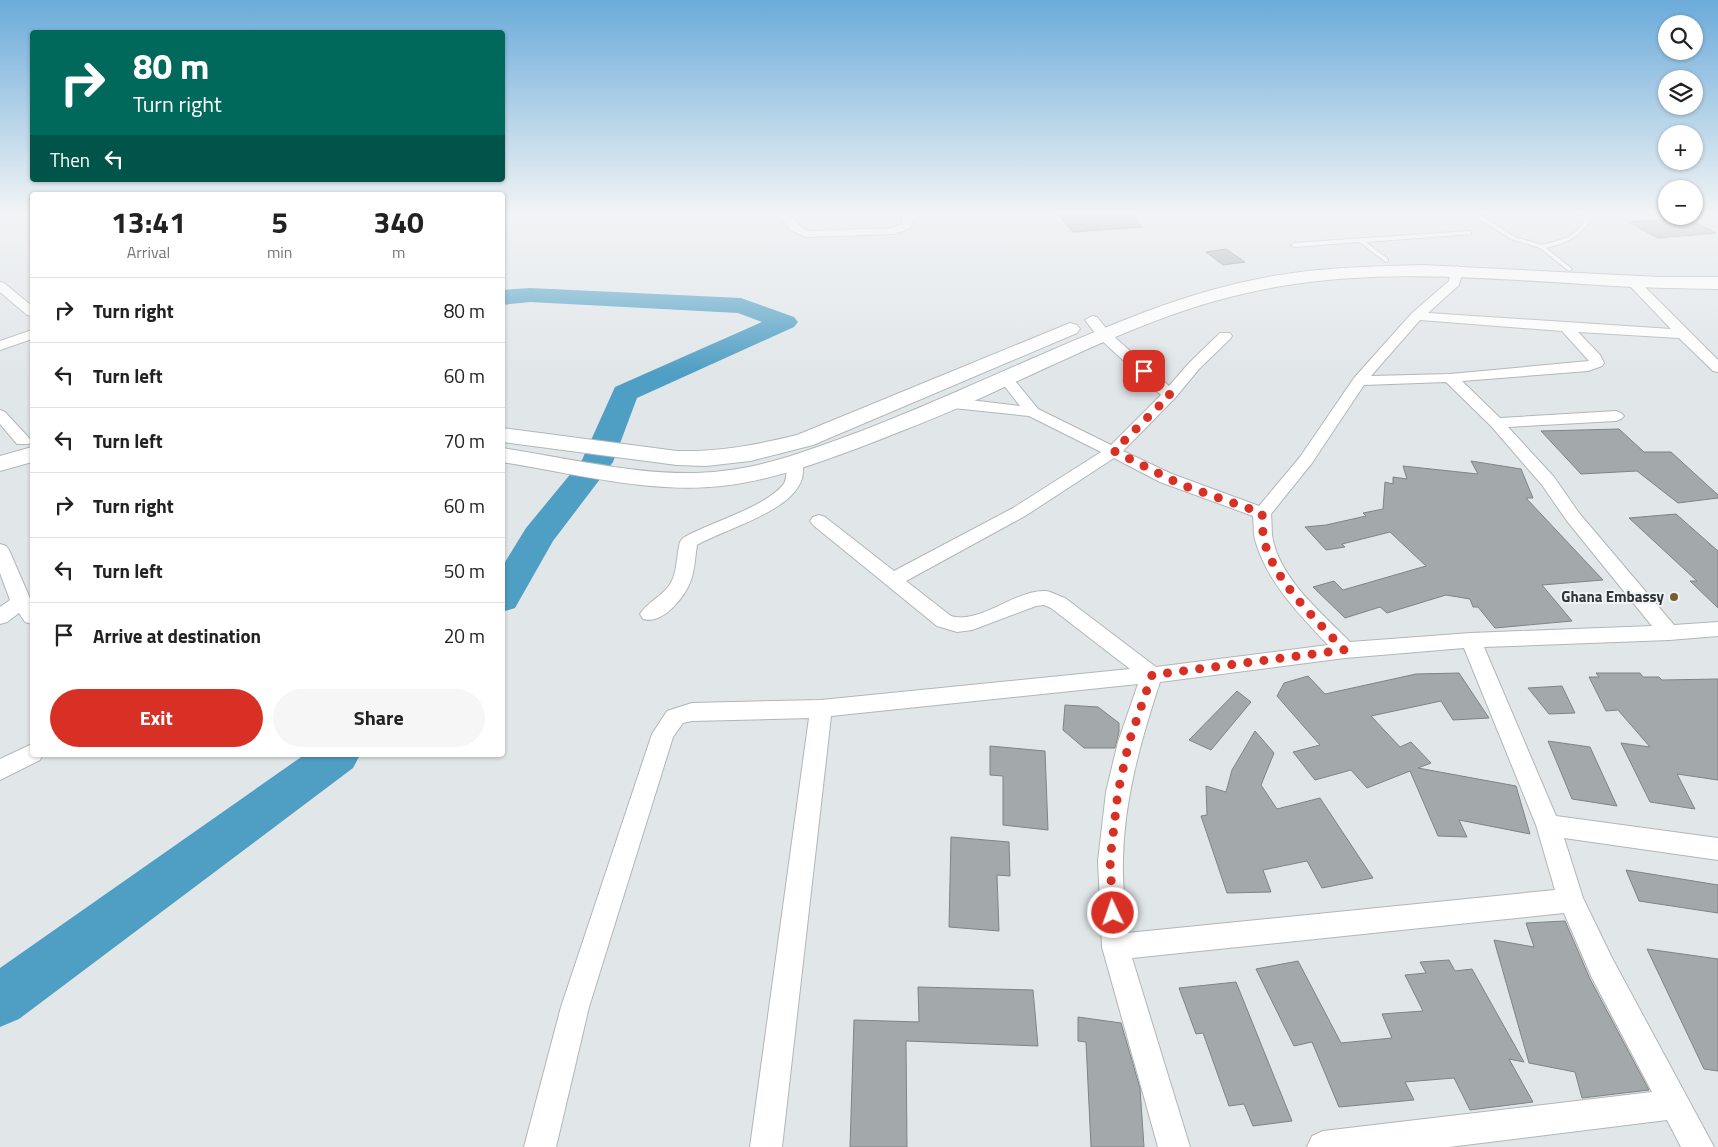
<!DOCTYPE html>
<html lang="en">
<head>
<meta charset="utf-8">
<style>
  body { margin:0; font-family:"Titillium Web",sans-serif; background:#f6f6f6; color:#222; height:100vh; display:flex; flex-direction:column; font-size:19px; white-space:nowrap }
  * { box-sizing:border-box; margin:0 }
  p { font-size:16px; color:#767676 }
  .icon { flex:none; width:28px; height:28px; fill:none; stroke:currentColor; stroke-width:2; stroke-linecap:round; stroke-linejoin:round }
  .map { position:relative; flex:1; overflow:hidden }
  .sheet { position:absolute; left:30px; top:192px; width:475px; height:565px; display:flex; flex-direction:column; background:#fff; border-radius:5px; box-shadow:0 1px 4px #0004 }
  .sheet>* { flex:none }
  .guide { position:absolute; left:30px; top:30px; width:475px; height:152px; border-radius:5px; box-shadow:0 1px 4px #0004; background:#00695c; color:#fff; overflow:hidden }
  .fabs { position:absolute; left:1658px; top:15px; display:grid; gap:10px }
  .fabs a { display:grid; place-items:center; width:45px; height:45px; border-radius:50%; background:#fff; box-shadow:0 1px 4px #0004; font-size:25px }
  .pin { position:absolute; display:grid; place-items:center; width:42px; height:42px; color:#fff; margin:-21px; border-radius:10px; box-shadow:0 2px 8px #0006 }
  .me { position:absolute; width:55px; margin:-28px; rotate:357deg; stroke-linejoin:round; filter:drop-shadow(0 0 4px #0008) }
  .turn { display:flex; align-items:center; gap:18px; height:105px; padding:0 20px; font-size:22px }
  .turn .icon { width:65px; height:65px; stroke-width:2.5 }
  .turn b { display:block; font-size:35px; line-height:42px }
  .then { display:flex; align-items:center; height:48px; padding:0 20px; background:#0003; gap:10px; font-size:19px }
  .eta { display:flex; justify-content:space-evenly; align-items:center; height:85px; text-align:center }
  .eta b { font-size:30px; font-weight:700; line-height:35px }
  .primary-button { display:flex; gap:10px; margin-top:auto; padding:10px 20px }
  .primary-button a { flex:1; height:58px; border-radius:30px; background:#d93025; color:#fff; font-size:20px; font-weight:700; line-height:58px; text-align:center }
  .primary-button a+a { background:#f6f6f6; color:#222 }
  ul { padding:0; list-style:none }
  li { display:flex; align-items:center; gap:15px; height:65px; padding:0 20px; border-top:1px solid #e0e0e0 }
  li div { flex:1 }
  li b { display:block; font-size:19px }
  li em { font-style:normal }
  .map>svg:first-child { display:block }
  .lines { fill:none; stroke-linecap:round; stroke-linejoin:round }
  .river { fill:#4f9ec4; fill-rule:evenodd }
  .building { fill:#a3a8aa; stroke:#7f8486 }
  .service-casing { stroke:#b1b6b8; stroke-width:2 }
  .minor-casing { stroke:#b1b6b8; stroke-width:2 }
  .primary-casing { stroke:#b1b6b8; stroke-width:2 }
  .service { fill:#fff; fill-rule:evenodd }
  .minor { fill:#fff; fill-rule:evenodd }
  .primary { fill:#fff; fill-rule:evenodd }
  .route { stroke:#d93025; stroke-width:9; stroke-dasharray:0 16.2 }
  .poi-dot { fill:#785f30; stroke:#eef3f6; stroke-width:2 }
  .labels { text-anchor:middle; stroke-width:4; stroke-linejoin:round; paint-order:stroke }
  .poi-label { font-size:15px; font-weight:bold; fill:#313334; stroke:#eef3f6; text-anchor:end }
</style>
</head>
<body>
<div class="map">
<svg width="1718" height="1147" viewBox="0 0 1718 1147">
  <rect width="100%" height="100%" fill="#e1e6e9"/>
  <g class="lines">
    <path class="river" d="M530 288 741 298 794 317 798 322 794 327 637 398 613 462 553 541 515 608 502 612V567L526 528 582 460 615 387 762 322 738 313 530 302 502 305V290Z
      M304 755H360L353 768 19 1019 0 1027V968Z"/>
  </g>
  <path class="building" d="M1056 212H1129L1142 227 1073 232Z
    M1687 218 1716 233 1658 238 1628 222Z
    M1226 249 1245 262 1223 265 1206 252Z
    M1619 429 1644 452H1671L1718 495V498L1678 503 1637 471 1581 474 1541 431Z
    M1471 461 1521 469 1533 498H1526L1603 580 1542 585 1572 621 1495 628 1478 607H1473L1470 599 1446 595 1387 613 1380 607 1345 618 1313 587 1334 581 1343 590 1426 566 1390 532 1342 544 1345 547 1326 550 1305 527 1326 525 1366 516 1363 513 1383 509 1385 482 1393 484V477L1407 479 1403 466 1478 474Z
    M1676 514 1718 551V608L1690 581H1697L1629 518Z
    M1459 673 1489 718 1453 720 1441 701 1371 716 1400 747 1411 742 1431 763 1418 768 1516 786 1530 834 1459 820 1467 837 1438 836 1410 771 1367 788 1351 770 1315 780 1293 752 1320 745 1277 696 1284 683 1308 676 1325 694 1416 674Z
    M1596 673H1640L1643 677H1659L1662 680 1718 679V780L1677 774 1695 809 1650 802 1621 743 1650 747 1618 710 1606 711 1589 677H1599Z
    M1562 686 1575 713 1549 714 1528 688Z
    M1237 691 1251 702 1211 750 1189 740Z
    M1065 705 1098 707 1119 723V732L1115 748H1084L1063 730Z
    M1255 731 1274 753 1261 785 1277 809 1320 798 1373 878 1322 888 1307 861 1263 870 1271 892 1227 893 1201 816 1207 815 1206 786 1226 792 1232 770Z
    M1548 741 1590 747 1617 806 1572 799Z
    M990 746 1045 751 1048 830 1003 825V776L990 775Z
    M951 837 1009 842 1010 876 997 875 999 931 949 927Z
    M1626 870 1718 885V913L1639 901Z
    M1565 921 1590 979 1649 1090 1582 1098 1575 1072 1529 1063 1494 940 1534 947 1526 923Z
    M1647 949 1718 959V1071L1704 1069Z
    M1449 960 1455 971 1472 969 1524 1062 1509 1059 1533 1102 1470 1110 1454 1078 1405 1082 1414 1100 1339 1107 1312 1042 1294 1046 1256 969 1298 961 1341 1043 1392 1038 1382 1014 1423 1011 1405 975 1426 973 1420 962Z
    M1236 982 1292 1121 1253 1126 1244 1104 1229 1106 1203 1033 1196 1034 1179 988Z
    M918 987 1033 990 1038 1046 906 1041 907 1147H850L854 1020 919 1022Z
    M1078 1017 1121 1023 1140 1088 1144 1147H1091L1086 1042 1078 1041Z"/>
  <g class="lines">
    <defs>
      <path id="service" d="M1469 212H1475L1515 237 1542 245 1566 238 1577 231 1584 221 1569 212H1575L1590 221C1579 237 1565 244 1546 248L1571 268 1572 269 1569 271 1540 248 1511 239Z
        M1469 231 1471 232V234L1366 242 1388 259V261L1386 262 1359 242 1294 247 1291 245 1294 243Z"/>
      <path id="minor" d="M777 212H788L802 228 811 231 892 228 902 224 904 212H915L911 228 894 234 806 237 790 230Z
        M1457 266 1463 270 1459 285 1428 313 1671 329 1629 285 1627 282 1629 279H1637L1718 360V372L1713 371 1679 338 1578 332 1600 355 1604 363 1602 366 1588 371 1462 381 1500 418 1616 411 1621 413 1624 416 1621 419 1616 421 1508 427 1554 477 1579 513 1674 625 1718 622V636L1669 640 1484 647 1556 816 1718 838V860L1564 838 1583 898 1612 958 1714 1147H1681L1667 1120 1449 1147H1307L1312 1136 1323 1131 1652 1092 1592 978 1564 913 1132 958 1190 1147H1158L1102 947 1098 861 1106 792 1118 742 1138 684 831 716 782 1147H750L809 718 692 721 683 723 673 737 589 1007 556 1147H524L561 1007 652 734 667 711 692 703 821 700 1130 669 1051 608 1044 605 1036 606 972 630 957 632 937 626 813 525 810 521 813 517 819 515 825 517 894 571 1013 508 1101 452 1029 416 953 408 948 406 945 403 948 400 953 398 1020 406 999 379 1001 376H1011L1038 409 1111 445 1161 395 1099 338 1085 320 1092 316 1097 317 1109 332 1169 386 1189 363 1220 333H1230L1232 336 1230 339 1199 369 1175 398 1123 451 1172 474 1259 506 1300 457 1354 378 1412 313 1449 281 1451 270ZM1420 320 1562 331 1589 361 1450 374 1371 376ZM1446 382 1491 426 1542 485 1567 521 1652 626 1471 633 1350 642C1322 613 1283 582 1273 541 1271 532 1272 523 1271 514L1312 463 1364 385ZM1114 458 1160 482 1253 516C1254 525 1253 535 1256 543 1268 583 1300 615 1328 645L1156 667 1065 598C1059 596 1052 592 1046 591 1016 589 980 625 951 616L906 581 1025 516ZM1464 648 1536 825 1555 890 1127 933C1126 909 1122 884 1123 860 1124 799 1141 740 1160 682L1345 658Z
        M0 282 4 283 32 306V316L27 315 0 292Z
        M32 330V339L0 350V341Z
        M0 410 5 412 29 438 31 441 29 444H17L0 424Z
        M795 458 801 460C803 463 803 466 803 470 804 509 726 528 697 545 695 557 695 569 691 580 685 597 663 625 643 619L640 614C647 603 660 597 668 587 678 575 676 556 680 542L683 538C710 522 764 508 783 485 789 478 784 467 789 460Z
        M0 544 6 546 9 550 32 603V624L25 622 19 613 7 622 0 624V607L10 600 0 573Z
        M32 744V755H42L40 760 0 780V759Z"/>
      <path id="primary" d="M1423 265 1659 277H1718V289C1678 288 1638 288 1598 285 1481 278 1362 266 1247 293 1160 312 1080 353 1000 389 956 410 912 427 866 445 820 462 771 481 721 486 652 494 571 473 502 462V448C571 458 653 480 722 471 769 466 812 449 856 433 948 398 1035 355 1127 319 1184 296 1246 278 1308 271 1346 267 1385 266 1423 265Z
        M1070 323 1077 325 1080 329 1077 333 813 445 750 461 706 466 677 465 502 442V428L677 451C719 452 756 445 797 435Z
        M32 447V462L0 471V456Z"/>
    </defs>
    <use href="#service" class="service-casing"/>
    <use href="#minor" class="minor-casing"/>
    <use href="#primary" class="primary-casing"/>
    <use href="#service" class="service"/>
    <use href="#minor" class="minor"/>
    <use href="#primary" class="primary"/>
  </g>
  <linearGradient id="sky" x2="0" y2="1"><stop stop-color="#6babda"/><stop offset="0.57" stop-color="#f2f4f5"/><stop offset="1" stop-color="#f2f4f5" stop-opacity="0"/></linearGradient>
  <rect width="1718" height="373" fill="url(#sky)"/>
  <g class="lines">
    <path class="route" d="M1113 913 1110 861 1118 792 1129 742 1152 675 1344 650C1317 620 1277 584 1265 544 1262 535 1263 523 1262 513L1182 485 1114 451 1170 395 1144 371"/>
  </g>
  <circle class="poi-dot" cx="1674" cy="597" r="5"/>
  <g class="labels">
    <g class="poi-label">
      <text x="1664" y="602">Ghana Embassy</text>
    </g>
  </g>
</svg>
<div class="fabs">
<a><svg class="icon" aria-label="search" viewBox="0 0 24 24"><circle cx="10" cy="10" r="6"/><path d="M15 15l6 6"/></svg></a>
<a><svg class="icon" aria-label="layers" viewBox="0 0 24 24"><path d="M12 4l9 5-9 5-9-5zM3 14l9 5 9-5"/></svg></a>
<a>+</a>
<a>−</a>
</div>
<div class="pin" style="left:1144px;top:371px;background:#d93025"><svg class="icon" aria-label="arrive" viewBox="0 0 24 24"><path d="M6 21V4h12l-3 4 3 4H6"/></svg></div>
<svg class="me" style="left:1113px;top:913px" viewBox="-20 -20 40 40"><circle r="17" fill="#d93025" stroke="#fff" stroke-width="3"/><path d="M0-11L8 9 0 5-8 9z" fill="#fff"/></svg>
<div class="guide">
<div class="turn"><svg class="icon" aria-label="right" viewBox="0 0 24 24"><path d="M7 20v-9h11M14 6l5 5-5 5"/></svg><div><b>80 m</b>Turn right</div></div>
<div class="then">Then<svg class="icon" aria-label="left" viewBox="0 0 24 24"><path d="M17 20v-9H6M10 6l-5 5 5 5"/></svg></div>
</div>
<section class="sheet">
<div class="eta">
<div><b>13:41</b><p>Arrival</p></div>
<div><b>5</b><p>min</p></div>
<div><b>340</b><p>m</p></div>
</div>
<ul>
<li><svg class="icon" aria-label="right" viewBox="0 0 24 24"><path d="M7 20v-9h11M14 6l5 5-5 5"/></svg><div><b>Turn right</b></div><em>80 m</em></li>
<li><svg class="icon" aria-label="left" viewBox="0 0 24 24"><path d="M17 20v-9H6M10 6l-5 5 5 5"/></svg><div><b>Turn left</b></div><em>60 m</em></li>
<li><svg class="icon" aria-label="left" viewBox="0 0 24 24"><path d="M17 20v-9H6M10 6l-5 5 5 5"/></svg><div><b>Turn left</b></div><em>70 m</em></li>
<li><svg class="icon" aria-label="right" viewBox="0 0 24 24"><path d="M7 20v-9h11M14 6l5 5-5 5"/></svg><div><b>Turn right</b></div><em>60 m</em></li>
<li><svg class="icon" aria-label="left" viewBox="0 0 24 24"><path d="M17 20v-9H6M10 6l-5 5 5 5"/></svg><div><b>Turn left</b></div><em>50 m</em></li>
<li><svg class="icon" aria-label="arrive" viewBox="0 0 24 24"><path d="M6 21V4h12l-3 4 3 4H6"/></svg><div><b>Arrive at destination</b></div><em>20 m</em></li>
</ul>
<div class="primary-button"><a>Exit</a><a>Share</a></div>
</section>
</div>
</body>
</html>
